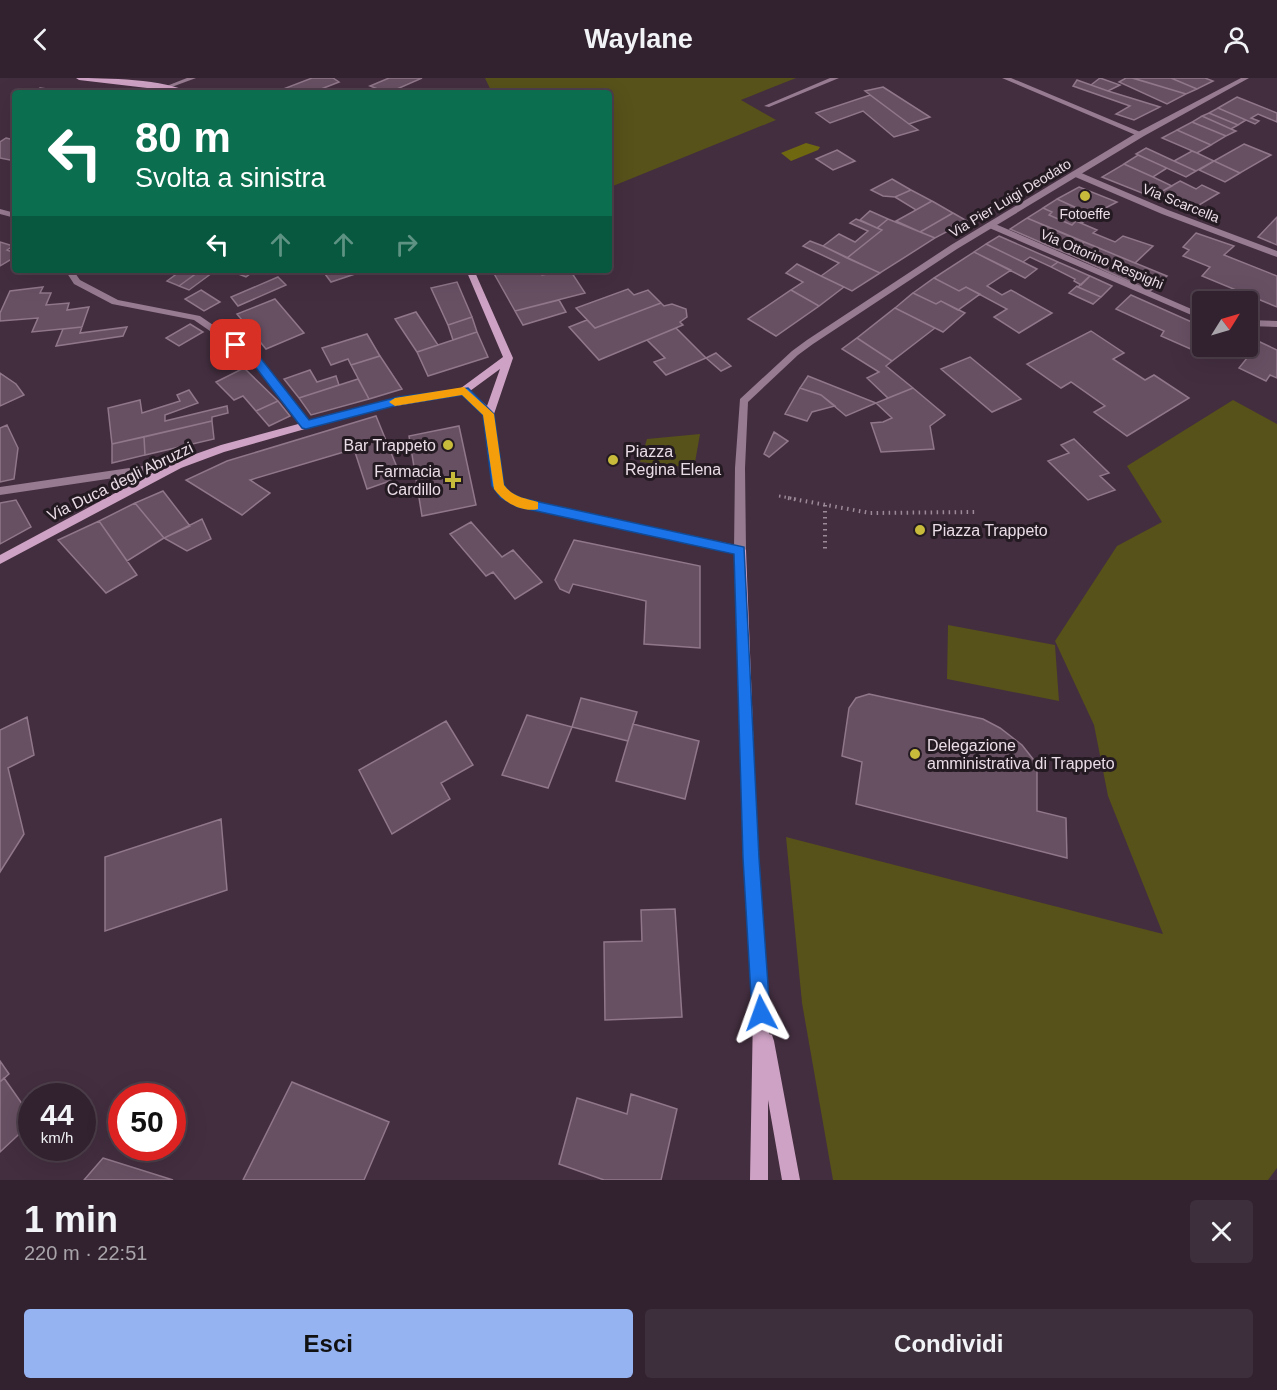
<!DOCTYPE html>
<html lang="it">
<head>
<meta charset="utf-8">
<style>
  body { margin:0; font-family:Helvetica,sans-serif; background:#3d2f3b; color:#f1f3f6; height:100vh; display:flex; flex-direction:column; font-size:22px; white-space:nowrap }
  * { box-sizing:border-box; margin:0 }
  p { font-size:20px; color:#a8a4aa }
  .icon { flex:none; width:33px; height:33px; fill:none; stroke:currentColor; stroke-width:2; stroke-linecap:round; stroke-linejoin:round }
  .map { position:relative; height:1102px; overflow:hidden }
  .drawer { display:flex; flex-direction:column; background:#32222f; flex:1 }
  .drawer>* { flex:none }
  .top-card { position:absolute; left:12px; top:12px; width:600px; height:183px; border-radius:6px; box-shadow:0 6px 24px #0002,0 0 0 2px #4d3f4b; background:#0b6e4f; color:#fff; overflow:hidden }
  .needle { width:39px; rotate:53deg }
  .tools { position:absolute; left:1192px; top:213px; display:grid; gap:12px }
  .tools a { display:grid; place-items:center; width:66px; height:66px; border-radius:6px; background:#32222f; box-shadow:0 6px 24px #0002,0 0 0 2px #4d3f4b; font-size:30px }
  .speed { position:absolute; left:18px; top:1005px; display:flex; gap:12px; font-size:30px; font-weight:700; text-align:center }
  .speed>* { display:grid; place-content:center; width:78px; height:78px; border-radius:50%; background:#32222f; box-shadow:0 6px 24px #0002,0 0 0 2px #4d3f4b; line-height:1 }
  .speed small { font-size:15px; font-weight:400 }
  .speed .limit { border:9px solid #d22; background:#fff; color:#111 }
  .pin { position:absolute; display:grid; place-items:center; width:51px; height:51px; color:#fff; margin:-26px; border-radius:12px; box-shadow:0 3px 9px #0006 }
  .me { position:absolute; width:66px; margin:-33px; rotate:356deg; stroke-linejoin:round; filter:drop-shadow(0 0 4px #0008) }
  .turn { display:flex; align-items:center; gap:21px; height:126px; padding:0 24px; font-size:27px }
  .turn .icon { width:78px; height:78px; stroke-width:2.5 }
  .turn b { display:block; font-size:42px; line-height:51px }
  .lanes { display:flex; align-items:center; height:57px; padding:0 24px; background:#0003; justify-content:center; gap:30px; direction:ltr }
  .lanes .off { opacity:.35 }
  .round { display:grid; place-items:center; flex:none; width:63px; height:63px; border-radius:6px; background:#3d2f3b }
  .overview { display:flex; align-items:center; justify-content:space-between; height:102px; padding:0 24px }
  h1 { font-size:36px; font-weight:700; line-height:45px }
  .action { display:flex; gap:12px; margin-top:auto; padding:12px 24px }
  .action a { flex:1; height:69px; border-radius:6px; background:#95b2f1; color:#111; font-size:24px; font-weight:700; line-height:69px; text-align:center }
  .action a+a { background:#3d2f3b; color:#f1f3f6 }
  header { display:flex; justify-content:space-between; align-items:center; height:78px; padding:0 24px; background:#32222f; font-size:27px; font-weight:700 }
  .map>svg:first-child { display:block }
  .green { fill:#57511a }
  .water { fill:#706810 }
  .building { fill:#685063; stroke:#90778a; stroke-width:1.5 }
  .lines { fill:none; stroke-linecap:round; stroke-linejoin:round }
  .path-far1 { stroke:#9c8a98; stroke-width:3; stroke-dasharray:1.5 4; stroke-linecap:butt }
  .path { stroke:#9c8a98; stroke-width:4; stroke-dasharray:1.5 4.5; stroke-linecap:butt }
  .service { fill:#977b91; fill-rule:evenodd }
  .minor { fill:#977b91; fill-rule:evenodd }
  .tertiary { fill:#977b91; fill-rule:evenodd }
  .secondary { fill:#cea2c4; fill-rule:evenodd }
  .route { fill:#1a73e8; stroke:#114b97; stroke-width:1.5 }
  .slow { fill:#f59e0b }
  .poi-dot { fill:#c8bb3b; stroke:#241a22; stroke-width:2 }
  .labels { text-anchor:middle; stroke-width:6; stroke-linejoin:round; paint-order:stroke }
  .far-street-label { font-size:14px; fill:#ebdde7; stroke:#241a22 }
  .far-poi-label { font-size:14px; fill:#ebdde7; stroke:#241a22 }
  .poi-label { font-size:16px; fill:#ebdde7; stroke:#241a22; text-anchor:start }
  .street-label { font-size:16px; fill:#ebdde7; stroke:#241a22 }
</style>
</head>
<body>
<header><svg class="icon" aria-label="back" viewBox="0 0 24 24"><path d="M15 5l-7 7 7 7"/></svg>Waylane<svg class="icon" aria-label="person" viewBox="0 0 24 24"><circle cx="12" cy="8" r="4"/><path d="M4 21q1-7 8-7t8 7"/></svg></header>
<div class="map">
<svg width="1277" height="1102" viewBox="0 0 1277 1102">
  <rect width="100%" height="100%" fill="#432e3f"/>
  <path class="green" d="M485 0H796L741 22 776 42 613 108 609 105V15H492Z
    M1233 322 1277 346V1090L1268 1102H833L802 925 786 759 1163 856 1108 718 1094 647 1055 563 1117 468 1162 444 1127 388Z
    M700 356 694 390 640 384 647 361Z
    M948 547 1055 567 1059 623 947 601Z"/>
  <path class="water" d="M806 65 820 69 818 72 791 83 781 75Z"/>
  <path class="building" d="M312 0H333L339 4 311 15H282L278 13Z
    M389 0H422L388 15 370 8Z
    M1100 0 1120 7 1108 13 1091 7Z
    M1126 0H1132L1186 16 1167 26 1119 4Z
    M1133 0H1171L1197 11 1186 16Z
    M1171 0H1205L1213 3 1197 11Z
    M1077 2 1108 13 1160 29 1134 42 1116 36 1130 28 1073 8Z
    M883 9 930 39 909 46 865 13Z
    M40 10 75 15H32Z
    M870 17 909 46 918 52 894 59 863 33 830 45 816 35Z
    M1237 19 1277 35V44L1258 36 1251 40 1259 43 1255 46 1218 30Z
    M1218 30 1246 42 1238 47 1209 35Z
    M1209 35 1238 47 1231 51 1202 38Z
    M1202 38 1231 51 1236 53 1226 58 1192 44Z
    M1192 44 1226 58 1211 67 1177 52Z
    M1177 52 1211 67 1197 75 1162 60Z
    M6 60 15 62V79L10 82 0 80V64Z
    M1244 66 1271 77 1240 95 1214 83Z
    M1146 70 1174 83 1196 93 1186 99 1136 76Z
    M837 72 855 83 833 92 816 81Z
    M1192 73 1197 75 1214 83 1196 93 1174 83Z
    M1138 77 1167 90 1153 99 1124 86Z
    M1214 83 1240 95 1225 104 1199 92Z
    M1124 86 1153 99 1172 108 1152 119 1102 99Z
    M892 101 911 112 895 119 883 118 871 112Z
    M1180 103 1196 111 1202 107 1219 115 1191 132 1174 124 1169 126 1152 119Z
    M1079 109 1117 124 1092 137 1057 121Z
    M911 112 932 123 916 132 895 119Z
    M1057 121 1092 137 1082 145 1076 143 1072 147 1049 137 1052 134 1043 130Z
    M932 123 953 135 920 154 896 143Z
    M1043 130 1052 134 1049 137 1072 147 1076 143 1097 152 1093 155 1115 164 1123 158 1153 168 1135 185 1027 140Z
    M870 133 888 141 877 150 860 142Z
    M953 135 967 143 935 160 920 154Z
    M1277 139V167L1258 159Z
    M1027 140 1069 158 1056 171 1010 151Z
    M856 141 882 152 847 180 823 168 839 156 855 164 868 153 850 145Z
    M888 141 935 160 880 195 847 180 882 152 877 150Z
    M1196 155 1234 168 1224 177 1277 198V229L1202 198 1210 189 1183 178 1189 172 1183 169Z
    M999 158 1058 184 1051 189 1030 179 1023 184 986 166Z
    M1069 158 1084 164 1071 177 1056 171Z
    M810 163 823 168 880 195 852 213 821 198 839 185 803 168Z
    M0 164 13 168 7 172 15 175V179L0 188Z
    M1084 164 1167 198 1150 213 1071 177Z
    M986 166 1023 184 1037 191 1025 200 974 174Z
    M974 174 1011 192 987 208 1002 217 1011 212 1052 235 1019 255 994 239 1007 231 966 209 959 213 934 200Z
    M1058 184 1090 198 1081 207 1074 203 1075 201 1051 189Z
    M797 186 821 198 844 209 819 228 791 212 803 204 786 195Z
    M182 192H201L179 208 167 203Z
    M201 192H216L189 212 179 208Z
    M228 192H255L246 199Z
    M322 192H367L331 204Z
    M492 192H538L542 197 570 192 585 215 515 233Z
    M1090 198 1112 208 1101 219 1078 209Z
    M278 199 286 207 238 228 231 219Z
    M934 200 959 213 966 209 980 216 958 232 941 223 936 226 913 215Z
    M457 204 472 239 448 247 431 210Z
    M1077 208 1078 209 1101 219 1093 226 1069 215Z
    M43 209 40 215H51L46 227 69 225 67 232 89 229 82 249 32 254 38 240 0 243V235L10 213Z
    M628 211 634 217 648 212 661 225 595 250 576 230Z
    M201 212 220 224 204 233 185 221Z
    M791 212 819 228 776 258 748 241Z
    M913 215 936 226 941 223 965 235 943 254 895 230Z
    M1131 217 1203 249V261L1193 272 1161 258 1164 253 1116 231Z
    M275 221 304 255 266 271 237 236Z
    M559 222 566 234 523 247 515 233Z
    M661 225 664 228 672 226 686 231 687 239 680 244 683 247 599 282 569 249 587 242 595 250Z
    M895 230 935 250 892 283 857 260Z
    M416 234 438 267 417 274 395 241Z
    M472 239 477 254 453 262 448 247Z
    M190 246 203 254 179 268 166 260Z
    M82 249 80 255 127 249 123 258 56 268 63 251Z
    M676 250 706 280 666 297 654 284 665 280 647 262Z
    M1091 253 1124 275 1113 281 1145 302 1154 297 1189 320 1127 358 1094 334 1105 328 1071 304 1061 310 1027 286Z
    M477 254 488 279 428 298 417 274Z
    M367 256 380 278 351 287 348 281 331 287 322 270Z
    M857 260 892 283 886 288 913 310 888 320 867 300 879 294 842 271Z
    M1260 264 1277 272V300L1270 297 1266 303 1239 290Z
    M716 275 731 288 721 293 706 280Z
    M380 278 402 311 369 321 351 287Z
    M970 279 1021 321 992 334 941 291Z
    M244 290 278 323 256 333 243 318 234 322 216 304Z
    M310 292 317 304 336 298 339 307 299 320 284 301Z
    M0 295 16 306 24 317 0 328Z
    M808 298 876 325 846 338 821 317 800 310Z
    M358 301 369 321 311 337 299 320Z
    M800 310 821 317 835 328 812 334 807 343 785 336Z
    M913 310 945 337 930 348 934 371 881 374 871 345 883 344 892 340 876 325Z
    M189 312 198 325 165 337V343L227 328 228 335 212 339V343L112 366 108 330 140 322 142 335 180 323 177 317Z
    M278 323 290 338 269 348 256 333Z
    M376 338 401 399 367 411 354 371 250 402 270 415 242 437 186 402 227 383Z
    M212 343 214 361 145 377 144 359Z
    M7 347 18 370 14 401 0 404V350Z
    M459 348 476 427 422 438 409 358Z
    M774 354 788 363 769 379 764 376Z
    M144 359 145 377 112 385V366Z
    M1074 361 1109 395 1100 398 1115 412 1088 422 1048 383 1069 375 1061 367Z
    M163 413 190 448 164 460 135 425Z
    M16 422 31 449 0 466V425Z
    M135 425 164 460 127 483 99 443Z
    M202 441 211 461 187 473 164 460Z
    M99 443 137 497 106 515 58 462Z
    M471 444 502 479 513 472 542 504 515 521 493 494 486 498 450 456Z
    M574 462 700 488V570L644 566 646 523 573 506 569 515 560 511 555 502Z
    M869 616 983 641 1000 650 1022 667 1037 686V733L1066 740 1067 780 856 726 862 684 842 678 849 630 856 620Z
    M581 620 637 634 628 663 572 649Z
    M527 637 572 649 548 710 502 697Z
    M27 639 34 677 8 690 24 756 0 794V652Z
    M446 643 473 687 441 705 450 721 392 756 359 692Z
    M633 646 699 663 685 721 616 703Z
    M221 741 227 812 105 853V779Z
    M675 831 682 939 605 942 604 864 642 863 641 832Z
    M0 983 9 996 0 1004Z
    M4 1000 32 1040V1044L0 1074V1004Z
    M292 1004 389 1044 364 1102H243Z
    M631 1016 677 1031 661 1102H604L559 1086 577 1020 627 1036Z
    M103 1080 173 1102H84Z"/>
  <g class="lines">
    <path class="path-far1" d="M779 418 796 421"/>
    <path class="path" d="M788 420 870 435 976 434
      M825 427V474"/>
    <path class="service" d="M1248 242 1277 243V249L1248 248Z"/>
    <path class="minor" d="M187 0H196L169 10 164 9Z
      M830 0H839L769 29 764 28Z
      M1002 0H1011L1145 56 1138 58Z
      M1073 94H1079L1168 132 1277 173V179L1162 136 1073 98Z
      M0 131 15 135V140L0 136Z
      M987 145H993L1203 236V242L987 149Z
      M65 192H73L80 202 118 222 200 238 258 278 310 345V349H302L252 282 194 242 112 226 74 206Z
      M177 383 181 384 182 387 181 390 0 417V409Z"/>
    <path class="tertiary" d="M1241 0H1249L1144 58 957 171 813 266 798 277 748 324 745 390 746 472 744 475H736L734 472 735 390 740 321 792 273 807 262 951 167 1138 54Z"/>
    <path class="secondary" d="M76 0C104 0 167 1 190 15L79 2Z
      M466 192H474L513 280 494 336 503 407 509 414 521 421 740 468 746 472 758 780 769 956 772 957 774 963 800 1102H782L768 1022V1102H750L753 935 744 780 734 475 518 428 501 420 493 408 484 337 462 317 372 332 224 374 181 390 0 486V477L173 384 221 367 372 326 461 310 503 279ZM500 291 487 328 470 313Z"/>
  </g>
  <path class="route" d="M236 263 259 278 309 342 398 319 468 310 494 336 504 407 509 414 521 420 744 469 759 780 770 935 768 941 761 944 755 941 752 935 743 780 734 476 518 429 501 420 492 408 483 337 462 317 398 327 306 351 302 350 251 283 232 269V264Z"/>
  <path class="slow" d="M464 309 494 336 504 407C513 419 524 420 538 424V431C522 435 503 424 494 411L483 337 462 317 395 328 389 324 395 320Z"/>
  <g class="poi-dot">
    <circle cx="1085" cy="118" r="6"/>
    <circle cx="448" cy="367" r="6"/>
    <circle cx="613" cy="382" r="6"/>
    <path d="M450 393h6v6h6v6h-6v6h-6v-6h-6v-6h6z"/>
    <circle cx="920" cy="452" r="6"/>
    <circle cx="915" cy="676" r="6"/>
  </g>
  <g class="labels">
    <g class="far-street-label">
      <text transform="translate(1010 120) rotate(-31)" y="5">Via Pier Luigi Deodato</text>
      <text transform="translate(1181 125) rotate(22)" y="5">Via Scarcella</text>
      <text transform="translate(1102 181) rotate(23)" y="5">Via Ottorino Respighi</text>
    </g>
    <g class="far-poi-label">
      <text x="1085" y="141">Fotoeffe</text>
    </g>
    <g class="poi-label">
      <text x="436" y="373" text-anchor="end">Bar Trappeto</text>
      <text x="625" y="379">Piazza<tspan x="625" dy="18">Regina Elena</tspan></text>
      <text x="441" y="399" text-anchor="end">Farmacia<tspan x="441" dy="18">Cardillo</tspan></text>
      <text x="932" y="458">Piazza Trappeto</text>
      <text x="927" y="673">Delegazione<tspan x="927" dy="18">amministrativa di Trappeto</tspan></text>
    </g>
    <g class="street-label">
      <text transform="translate(120 403) rotate(-26)" y="6">Via Duca degli Abruzzi</text>
    </g>
  </g>
</svg>
<div class="tools">
<a><svg class="needle" viewBox="-14 -14 28 28"><path d="M0-13l5 13h-10z" fill="#e53935"/><path d="M0 13l5-13h-10z" fill="#a8a4aa"/></svg></a>
</div>
<div class="speed"><div>44<small>km/h</small></div><div class="limit">50</div></div>
<div class="pin" style="left:236px;top:267px;background:#d93025"><svg class="icon" aria-label="arrive" viewBox="0 0 24 24"><path d="M6 21V4h12l-3 4 3 4H6"/></svg></div>
<svg class="me" style="left:761px;top:935px" viewBox="-20 -20 40 40"><path d="M0-17L14 15 0 8-14 15z" fill="#1a73e8" stroke="#fff" stroke-width="4"/></svg>
<div class="top-card">
<div class="turn"><svg class="icon" aria-label="left" viewBox="0 0 24 24"><path d="M17 20v-9H6M10 6l-5 5 5 5"/></svg><div><b>80 m</b>Svolta a sinistra</div></div>
<div class="lanes"><svg class="icon" aria-label="left" viewBox="0 0 24 24"><path d="M17 20v-9H6M10 6l-5 5 5 5"/></svg><svg class="icon off" aria-label="ahead" viewBox="0 0 24 24"><path d="M12 20V5M6 11l6-6 6 6"/></svg><svg class="icon off" aria-label="ahead" viewBox="0 0 24 24"><path d="M12 20V5M6 11l6-6 6 6"/></svg><svg class="icon off" aria-label="right" viewBox="0 0 24 24"><path d="M7 20v-9h11M14 6l5 5-5 5"/></svg></div>
</div>
</div>
<section class="drawer">
<div class="overview"><div><h1>1 min</h1><p>220 m · 22:51</p></div><a class="round"><svg class="icon" aria-label="close" viewBox="0 0 24 24"><path d="M6 6l12 12M18 6L6 18"/></svg></a></div>
<div class="action"><a>Esci</a><a>Condividi</a></div>
</section>
</body>
</html>
